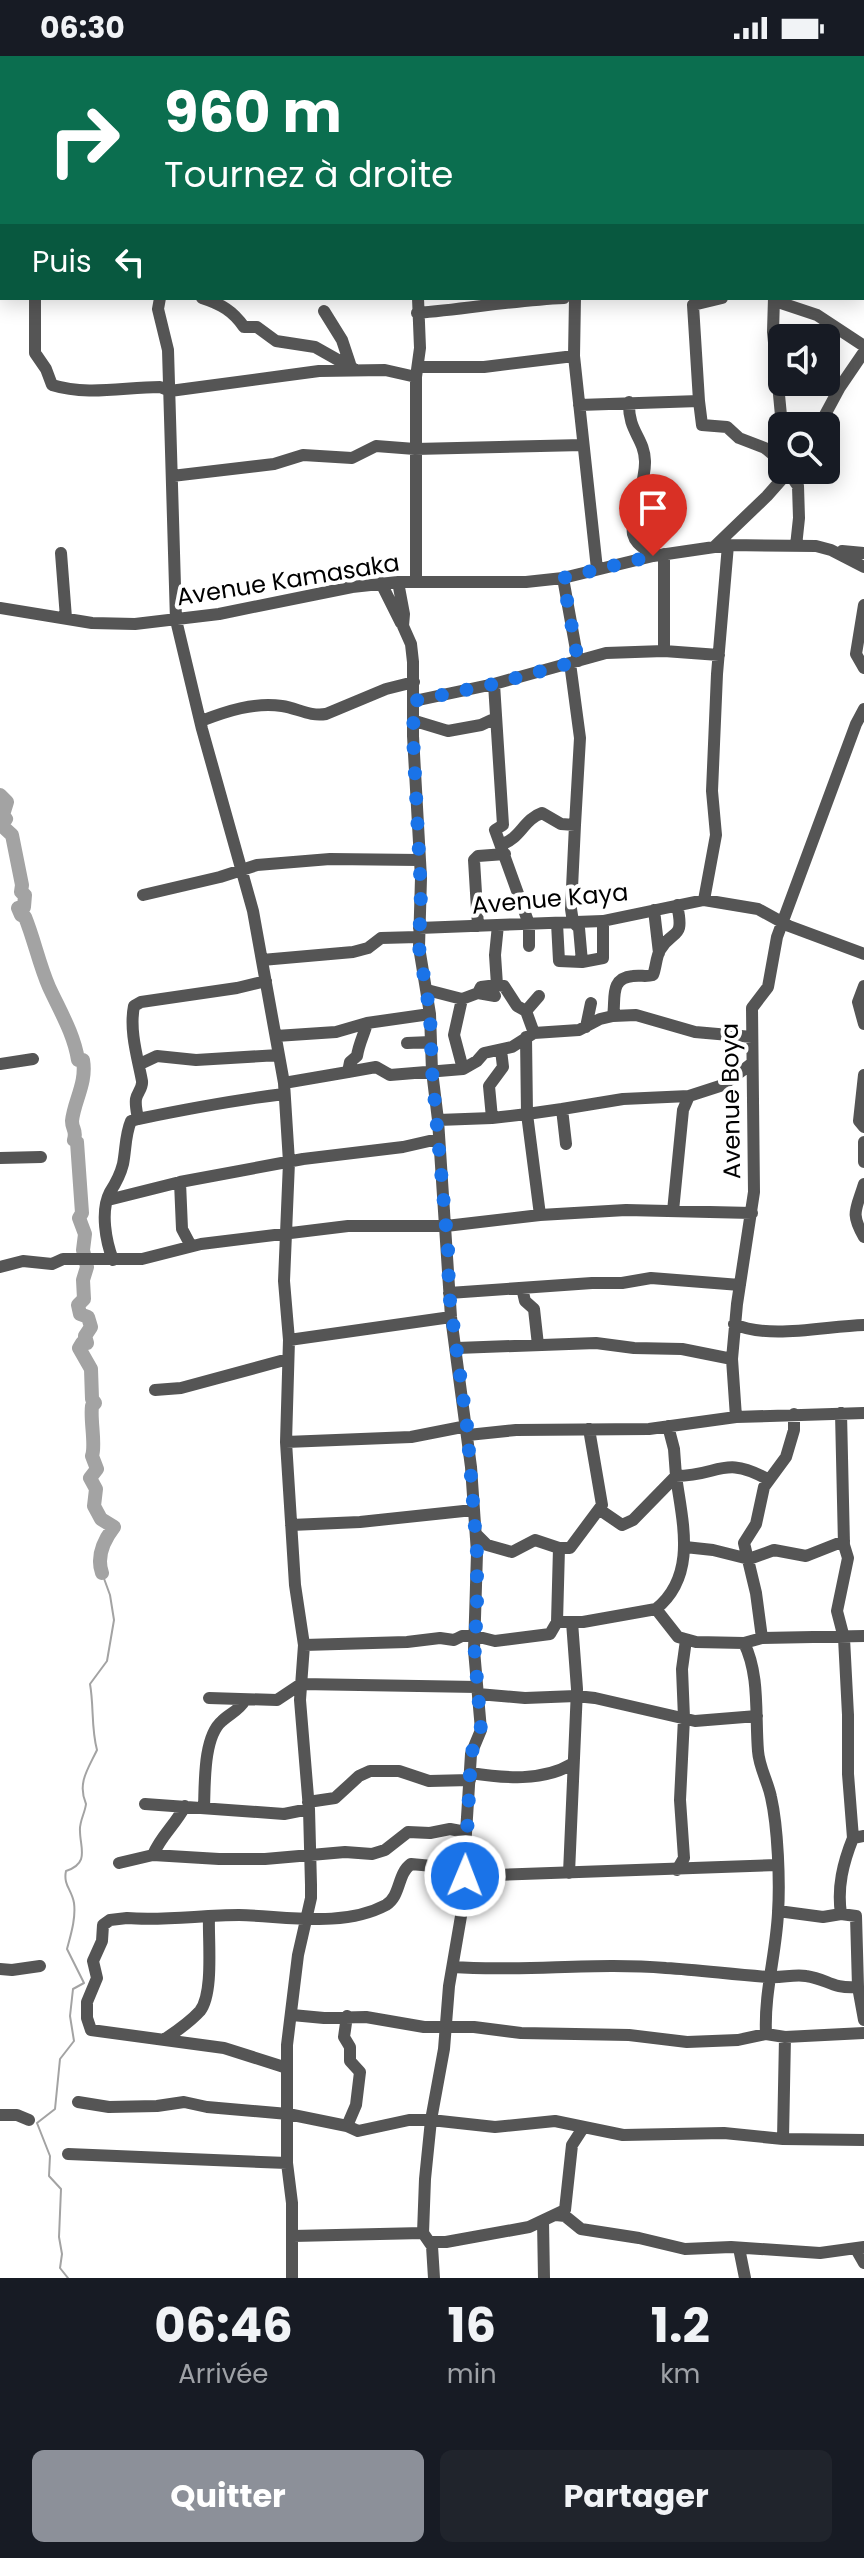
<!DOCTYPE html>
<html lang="fr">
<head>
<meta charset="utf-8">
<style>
  body { margin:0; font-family:Poppins,sans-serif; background:#20242c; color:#f1f3f6; height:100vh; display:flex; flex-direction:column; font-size:30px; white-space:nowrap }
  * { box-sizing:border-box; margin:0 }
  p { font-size:26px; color:#9ea1a6 }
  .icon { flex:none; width:44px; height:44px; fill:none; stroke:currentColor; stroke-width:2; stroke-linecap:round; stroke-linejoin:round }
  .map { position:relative; height:2222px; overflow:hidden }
  .sheet { display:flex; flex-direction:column; background:#171b24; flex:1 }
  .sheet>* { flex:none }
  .banner { position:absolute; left:0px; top:0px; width:864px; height:244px; box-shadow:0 4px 20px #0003; background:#0b6e4f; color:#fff; overflow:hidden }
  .controls { position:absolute; left:768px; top:268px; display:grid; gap:16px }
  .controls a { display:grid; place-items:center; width:72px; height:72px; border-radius:12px; background:#171b24; box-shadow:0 4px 20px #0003; font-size:40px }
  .pin { position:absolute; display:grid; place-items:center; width:68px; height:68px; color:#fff; margin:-82px -34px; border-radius:50% 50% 50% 0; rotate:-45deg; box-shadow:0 0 8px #0007 }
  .pin .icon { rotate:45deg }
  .me { position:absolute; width:88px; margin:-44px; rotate:1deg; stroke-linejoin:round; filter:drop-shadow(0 0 6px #0008) }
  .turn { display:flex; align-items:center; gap:28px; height:168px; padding:0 32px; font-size:36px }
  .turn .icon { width:104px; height:104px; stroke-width:2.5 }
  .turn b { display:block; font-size:56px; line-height:68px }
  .then { display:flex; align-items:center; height:76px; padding:0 32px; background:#0003; gap:16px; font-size:30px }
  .eta { display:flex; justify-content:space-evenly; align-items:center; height:136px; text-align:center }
  .eta b { font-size:48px; font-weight:700; line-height:56px }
  .cta { display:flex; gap:16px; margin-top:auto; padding:16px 32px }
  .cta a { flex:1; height:92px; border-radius:12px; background:#8c9099; color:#fff; font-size:32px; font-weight:700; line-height:92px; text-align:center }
  .cta a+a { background:#20242c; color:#f1f3f6 }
  .status { display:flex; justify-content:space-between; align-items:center; height:56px; padding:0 40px; background:#171b24; direction:ltr }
  .status svg { height:22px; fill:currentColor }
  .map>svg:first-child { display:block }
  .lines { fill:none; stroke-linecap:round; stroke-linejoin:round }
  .stream { stroke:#a3a3a3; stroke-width:2 }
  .river { stroke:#a3a3a3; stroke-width:14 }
  .minor { stroke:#555; stroke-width:12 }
  .route { stroke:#1a73e8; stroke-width:14; stroke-dasharray:0 25.2 }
  .labels { text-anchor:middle; stroke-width:8; stroke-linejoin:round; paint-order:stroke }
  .street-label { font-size:24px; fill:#000; stroke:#fff }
</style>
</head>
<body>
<div class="status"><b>06:30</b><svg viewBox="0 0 49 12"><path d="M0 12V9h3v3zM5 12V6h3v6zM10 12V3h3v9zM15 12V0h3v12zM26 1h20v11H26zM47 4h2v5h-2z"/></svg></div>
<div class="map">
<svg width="864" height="2222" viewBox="0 0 864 2222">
  <rect width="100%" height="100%" fill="#fff"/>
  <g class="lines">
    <path class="stream" d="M68 2222 60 2212 62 2198 59 2181 61 2133 49 2120 50 2100 37 2067 55 2053 60 2003 74 1985 70 1960 73 1933 84 1927 67 1893C71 1878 76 1862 74 1847 72 1834 63 1829 66 1815 90 1807 80 1792 80 1775 79 1766 85 1757 86 1748 77 1727 88 1713 97 1694 91 1672 94 1650 90 1628L107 1605 114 1564 110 1539 102 1517"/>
    <path class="river" d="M0 739 7 746 3 759 6 763 1 769 12 779 22 829 21 836 25 839 24 851 18 852 21 859 25 861C34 883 39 908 49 931 60 955 74 978 78 1004H83C87 1027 74 1045 72 1065 72 1074 77 1074 74 1084L77 1086 82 1157 79 1162 85 1178 83 1194 87 1211 83 1224 84 1243 78 1249 80 1258 88 1261 91 1271 85 1280 87 1287H82L79 1292 91 1313 92 1343 95 1347 92 1350C90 1364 96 1389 92 1400L97 1413 90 1422 96 1433 94 1450 101 1463 114 1471C104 1484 96 1500 102 1517"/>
    <path class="minor" d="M618 0V2
      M741 0 745 2
      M3 2 4 0
      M165 2V0
      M506 2 508 0
      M691 2V0
      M0 34 2 28
      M0 51 2 59
      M862 165 864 164
      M35 242V297L46 313 52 329C88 340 124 331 160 331L170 335 319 315 385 314 416 321
      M160 242 158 253 168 294 176 564 202 673 253 855 284 1027 289 1106 284 1225 289 1284 286 1386 295 1529 304 1589 300 1644 309 1753 311 1829V1842L298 1899 287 1989V2107L292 2147V2222
      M202 242C221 248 233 255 244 271H257L276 285 315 291 354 313
      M575 242 574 300 597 513
      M774 242 773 276 782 370
      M775 245 817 259 864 290
      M324 255 342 284 350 308
      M417 257C467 253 515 244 564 242
      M419 311H484L574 300
      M699 345 702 369 727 371 739 382 765 392 782 406
      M629 346C628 376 644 381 645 405 646 428 630 458 633 478 636 490 646 492 653 500
      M579 349 699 345 693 249 722 242
      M819 370 840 331 864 296
      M787 414 798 430 799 462 796 490
      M172 420 274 408 303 399 352 402 376 390 415 393 583 389
      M715 490 767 440 790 414
      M842 495 864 497
      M61 497 66 562
      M563 522 578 605
      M398 526 404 558 403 570 411 588 413 606V680L421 822 419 891 430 958 432 1015 438 1064 451 1261 471 1411 477 1497 474 1594 481 1674 471 1698 465 1793 466 1831 449 1930 444 1993 431 2064 425 2123 423 2177 432 2190 434 2222
      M416 526V321L420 292 418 242
      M381 527 401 567
      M864 549 856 598 864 612
      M0 552 92 567 135 568 219 558 352 531 398 526H526L563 522 653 500 728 489 816 490 831 494 864 511
      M664 595V498
      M494 628 503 769 495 774 529 868V890
      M414 645 494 628 606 597 664 595 719 599
      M201 665C227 655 254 646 282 650 297 652 310 661 326 658L386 633 414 626
      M415 665 448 675 481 669 496 662
      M575 769 571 853 573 866 579 872 582 906 603 902V865
      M502 788C520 783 524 763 542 757L561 768 575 769 580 682 570 607
      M143 839 220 821 257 809 330 803 419 804
      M704 844 716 779 712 735 717 618 728 489
      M654 854 659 897
      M557 867 559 905 582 906
      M498 869 495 899 497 929 504 930 517 950 526 955
      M478 870 474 804 478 800 505 798
      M419 872 603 865 704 844 758 853 789 870 864 898
      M262 904 353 896 368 892 381 882 418 881
      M864 930 858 946 864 968
      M427 934 462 943 478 937
      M495 940 478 937 481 931 497 929
      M462 943 454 979 463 1013
      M613 960 636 959 695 976 752 981
      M586 971 591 947
      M534 977 526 955 539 940
      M276 980 336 976 367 967
      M407 987 431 986
      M501 994 503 1011 489 1030 492 1062 527 1058 526 981
      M0 1008 33 1003
      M140 1008 157 1000 196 1004 279 999
      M348 1016 376 1011 390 1019 463 1013 477 1005 484 997 512 991 534 977 579 974 600 963 613 960C616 943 609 922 633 920 641 919 646 921 653 919 656 912 656 901 660 894 673 872 685 885 677 849
      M864 1019 859 1065 864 1071
      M284 1027 348 1016 350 1006 357 1000C359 987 364 979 367 967L430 958
      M138 1063C187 1053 234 1044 284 1038
      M438 1064 492 1062
      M864 1086V1106
      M566 1088 562 1053 623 1043 689 1040 723 1029 751 1008
      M0 1102 41 1101
      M180 1126 182 1173 191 1190
      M864 1128C856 1154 850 1157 864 1181
      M108 1144 180 1126 303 1103 403 1091 438 1083
      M673 1155 683 1054 689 1040
      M540 1159 527 1058 562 1053
      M113 1204C106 1186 100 1155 110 1136 116 1127 120 1120 123 1108 126 1093 125 1079 131 1065L138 1063C137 1057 135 1049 136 1043 137 1037 143 1032 142 1025 138 1003 129 975 134 950L141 946 237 932 266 925
      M0 1211 23 1205 52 1208 63 1203H142L201 1188 348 1170H446L540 1159 626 1154 752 1157
      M522 1232 525 1245 534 1253 538 1289
      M449 1237 592 1227H622L651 1222 740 1229
      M734 1268C770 1284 825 1270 864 1269
      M289 1284 451 1261
      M457 1292 596 1287 634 1292 682 1293 732 1303
      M155 1334 181 1332 288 1303
      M841 1357 844 1489 848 1502 837 1555 844 1582 848 1659V1718L853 1782 864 1780
      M736 1361 732 1303 737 1248 754 1136 752 952 768 931 777 881 856 668 864 653
      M468 1379 516 1374 649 1373 736 1361 864 1357
      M286 1386 411 1381 467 1370
      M600 1454 622 1469 633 1464 676 1420 674 1393 668 1370
      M291 1469 360 1466 473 1454
      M476 1478 487 1489 512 1496 535 1484 559 1492H570L602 1449 589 1373
      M685 1491 713 1494 749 1503 774 1494 806 1500 844 1485
      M656 1553C698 1519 682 1465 676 1420 720 1420 723 1398 769 1424
      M557 1566H583L656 1553 678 1581 696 1586 744 1587 762 1582 864 1580
      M762 1582 756 1537 744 1487 756 1468 764 1431 786 1401 794 1374V1358
      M744 1587C760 1619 755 1659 758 1695 759 1711 768 1726 771 1741 778 1772 780 1826 778 1857 776 1898 764 1937 766 1978
      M304 1589 407 1586 440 1582 454 1584 462 1580H475L495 1585 550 1578 557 1566 559 1492
      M478 1638 525 1642 576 1640 595 1642 695 1665 757 1660
      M209 1642 277 1644 301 1628 477 1631
      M470 1717C504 1722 542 1726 572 1708
      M308 1746 335 1742 359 1720 370 1715H399L429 1725 470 1724
      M145 1748 284 1758 309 1753
      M204 1751C205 1729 203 1681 222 1665 230 1657 239 1655 245 1644
      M853 1782C843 1807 837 1831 841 1858L856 1860 858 1931 864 1964
      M153 1799C160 1781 176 1768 185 1750
      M119 1807 153 1799 219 1803H265L345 1796 372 1798 385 1794 408 1776 430 1777 450 1773 466 1776
      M677 1814 684 1802 680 1744 684 1662 682 1613 686 1584
      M569 1817 577 1633 572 1566
      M778 1855 823 1861 841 1858
      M453 1911C524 1916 595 1906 666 1912 701 1914 735 1919 769 1921 782 1922 794 1918 806 1920 828 1923 831 1933 858 1931
      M0 1913 12 1914 40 1910
      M292 1959 324 1962 366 1961 424 1971H474L521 1977 629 1979 687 1986 738 1984 766 1978 785 1981 864 1977
      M347 1960 344 1981 350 1991V2005L360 2016 356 2049 347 2070
      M165 1983C177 1975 190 1966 200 1955 214 1937 208 1884 209 1860
      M287 2012 224 1992 91 1974 87 1962V1946L97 1922 93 1905 102 1885 103 1869 110 1864 127 1862C164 1865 202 1859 239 1859 286 1860 343 1872 386 1849 401 1840 397 1818 411 1808L454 1812 465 1820 777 1809
      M78 2046 109 2051 157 2050 184 2046 207 2051 288 2058 347 2070 358 2075 409 2064H431L495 2071 555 2065 623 2079 724 2077 783 2083 864 2084
      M0 2059H17L29 2064
      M783 2083 785 1981
      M68 2098 287 2107
      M556 2159 565 2160 581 2173 639 2182 685 2193 731 2191 820 2197 864 2191
      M543 2165 544 2222
      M293 2180 423 2177
      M430 2186H446L529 2171 565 2154 572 2089 583 2072
      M739 2192 745 2222
      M856 2193 864 2207"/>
  </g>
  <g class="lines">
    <path class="route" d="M465 1820 471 1698 481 1674 474 1586 477 1562V1497L467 1370 449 1237 448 1193 432 1015 430 958 419 891 421 837 413 680 414 645 494 628 578 605 563 522 653 500"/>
  </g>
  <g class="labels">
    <g class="street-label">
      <text transform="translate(288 524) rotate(-9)" y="8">Avenue Kamasaka</text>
      <text transform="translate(550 843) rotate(-5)" y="8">Avenue Kaya</text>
      <text transform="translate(731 1045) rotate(-91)" y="8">Avenue Boya</text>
    </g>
  </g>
</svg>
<div class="controls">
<a><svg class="icon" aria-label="sound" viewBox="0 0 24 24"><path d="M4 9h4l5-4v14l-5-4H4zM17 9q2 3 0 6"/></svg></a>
<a><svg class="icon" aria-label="search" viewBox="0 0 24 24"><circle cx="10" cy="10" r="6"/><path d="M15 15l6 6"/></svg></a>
</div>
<div class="pin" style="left:653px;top:500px;background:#d93025"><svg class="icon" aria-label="arrive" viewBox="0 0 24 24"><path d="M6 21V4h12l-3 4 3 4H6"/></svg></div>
<svg class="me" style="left:465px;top:1820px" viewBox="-20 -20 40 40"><circle r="17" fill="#1a73e8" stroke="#fff" stroke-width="3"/><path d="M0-11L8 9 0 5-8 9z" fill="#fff"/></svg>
<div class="banner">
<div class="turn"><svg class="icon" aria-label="right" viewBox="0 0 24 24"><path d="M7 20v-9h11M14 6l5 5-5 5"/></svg><div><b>960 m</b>Tournez à droite</div></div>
<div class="then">Puis<svg class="icon" aria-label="left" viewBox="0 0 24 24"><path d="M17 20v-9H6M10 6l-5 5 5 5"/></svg></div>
</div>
</div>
<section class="sheet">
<div class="eta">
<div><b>06:46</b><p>Arrivée</p></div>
<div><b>16</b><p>min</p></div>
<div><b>1.2</b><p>km</p></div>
</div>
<div class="cta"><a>Quitter</a><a>Partager</a></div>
</section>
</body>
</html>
